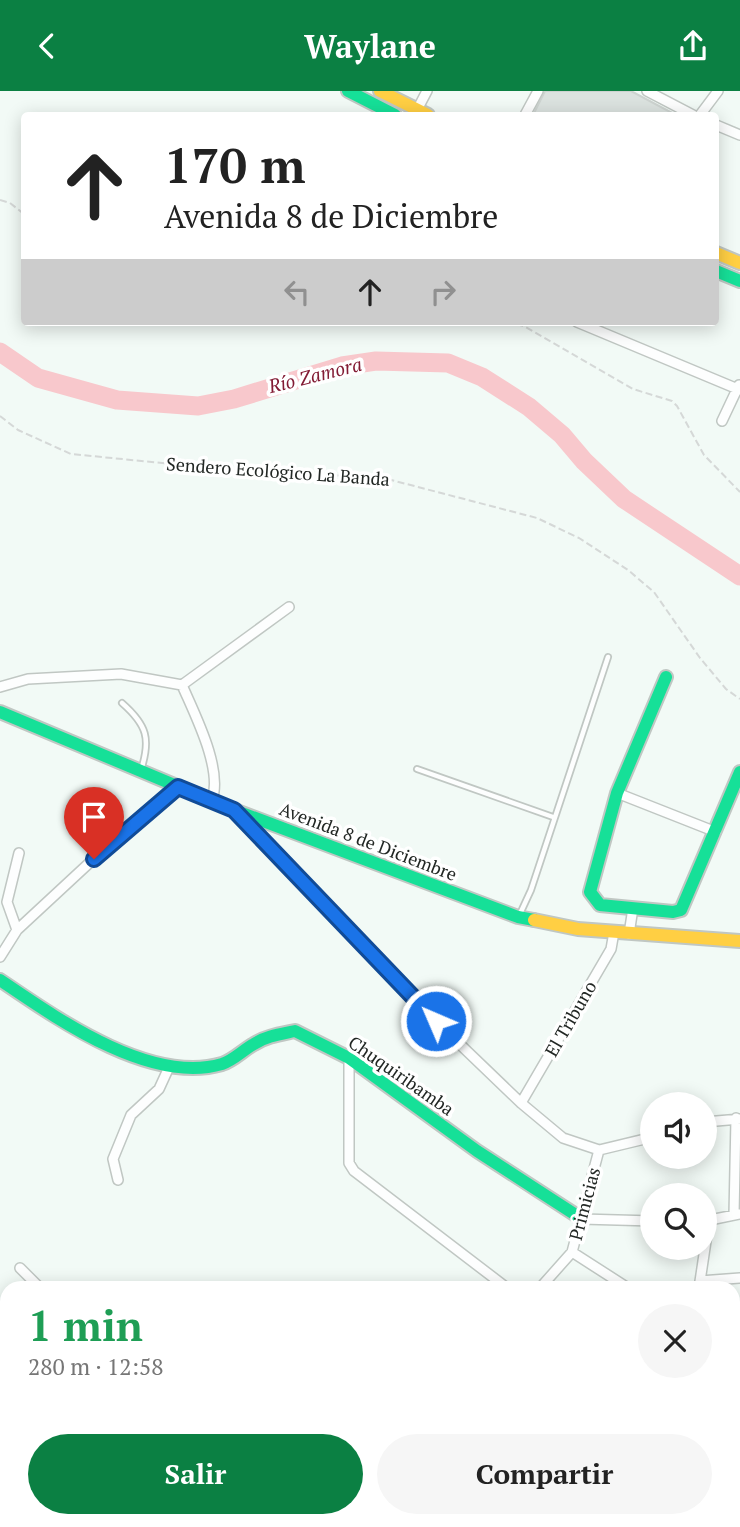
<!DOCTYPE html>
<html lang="es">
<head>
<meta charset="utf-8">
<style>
  body { margin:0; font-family:"PT Serif",serif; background:#f6f6f6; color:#222; height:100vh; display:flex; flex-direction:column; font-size:26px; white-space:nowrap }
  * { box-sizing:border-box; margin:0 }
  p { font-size:23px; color:#767676 }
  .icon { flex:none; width:38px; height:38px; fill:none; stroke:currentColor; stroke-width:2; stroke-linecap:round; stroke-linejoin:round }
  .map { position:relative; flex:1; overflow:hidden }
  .details { position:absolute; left:0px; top:1190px; width:740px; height:247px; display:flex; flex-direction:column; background:#fff; border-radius:21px 21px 0 0; box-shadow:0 4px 18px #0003 }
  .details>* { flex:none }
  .banner { position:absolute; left:21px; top:21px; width:698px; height:214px; border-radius:7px; box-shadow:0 4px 18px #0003; background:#fff; color:#222; overflow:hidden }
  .controls { position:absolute; left:640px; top:1001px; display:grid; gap:14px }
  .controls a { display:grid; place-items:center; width:77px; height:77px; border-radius:50%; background:#fff; box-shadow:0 4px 18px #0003; font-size:35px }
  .pin { position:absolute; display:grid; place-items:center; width:60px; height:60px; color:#fff; margin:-72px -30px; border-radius:50% 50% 50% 0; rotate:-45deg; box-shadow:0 0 7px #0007 }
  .pin .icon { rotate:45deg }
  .me { position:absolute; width:77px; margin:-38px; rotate:315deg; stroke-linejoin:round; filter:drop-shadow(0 0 5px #0008) }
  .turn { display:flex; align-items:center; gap:24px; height:147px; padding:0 28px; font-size:32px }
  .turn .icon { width:91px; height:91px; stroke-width:2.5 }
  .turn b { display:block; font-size:49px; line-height:60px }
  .lanes { display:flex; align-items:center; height:66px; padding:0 28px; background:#0003; justify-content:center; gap:35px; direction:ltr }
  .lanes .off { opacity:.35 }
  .round { display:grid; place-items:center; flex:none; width:74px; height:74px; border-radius:37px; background:#f6f6f6 }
  .headline { display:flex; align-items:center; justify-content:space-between; height:119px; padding:0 28px }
  h1 { font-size:42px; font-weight:700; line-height:52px; color:#1e9e55 }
  .primary-button { display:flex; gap:14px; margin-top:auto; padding:14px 28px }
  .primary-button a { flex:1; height:80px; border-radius:42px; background:#0b8043; color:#fff; font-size:28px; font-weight:700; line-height:80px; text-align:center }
  .primary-button a+a { background:#f6f6f6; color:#222 }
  header { display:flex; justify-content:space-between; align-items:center; height:91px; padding:0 28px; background:#0b8043; color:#fff; font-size:32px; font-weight:700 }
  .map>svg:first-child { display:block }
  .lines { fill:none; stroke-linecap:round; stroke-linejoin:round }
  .river { stroke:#f8c8cc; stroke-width:19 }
  .building { fill:#dbe2df; stroke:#cdd3d0; stroke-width:2 }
  .lane-casing { stroke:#c0c7c3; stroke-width:8 }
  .street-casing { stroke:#c0c7c3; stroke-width:12 }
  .fast-casing { stroke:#c0c7c3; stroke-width:16 }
  .slow-casing { stroke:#c0c7c3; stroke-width:16 }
  .path { stroke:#d5d8d7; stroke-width:2; stroke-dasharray:7 3.5; stroke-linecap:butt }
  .lane { stroke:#fdfefe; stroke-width:4.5 }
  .street { stroke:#fdfefe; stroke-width:9 }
  .fast { stroke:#16e098; stroke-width:12 }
  .slow { stroke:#ffcf43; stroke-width:12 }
  .route-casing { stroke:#114b97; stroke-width:18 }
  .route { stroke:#1a73e8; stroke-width:12 }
  .labels { text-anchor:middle; stroke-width:7; stroke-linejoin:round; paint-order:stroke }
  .street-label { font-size:18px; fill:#222724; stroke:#fff }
  .water-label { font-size:19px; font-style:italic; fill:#821b34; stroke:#fff }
</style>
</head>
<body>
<header><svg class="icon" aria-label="back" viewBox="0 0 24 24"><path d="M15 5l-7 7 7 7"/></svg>Waylane<svg class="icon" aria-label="share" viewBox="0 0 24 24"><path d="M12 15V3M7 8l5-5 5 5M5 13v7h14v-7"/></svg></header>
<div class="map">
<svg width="740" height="1436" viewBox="0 0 740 1436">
  <rect width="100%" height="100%" fill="#f2faf6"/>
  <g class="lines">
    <path class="river" d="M0 261 38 287 117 309 198 315 234 308 342 275 376 270 448 272 482 286 529 316 562 344 584 370 624 408 740 485"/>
  </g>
  <path class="building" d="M545 0H631L676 24H533Z"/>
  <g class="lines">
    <defs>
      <path id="lane" d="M122 612C147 634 151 648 141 679
        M417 678 553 726
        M519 825 531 799 608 566"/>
      <path id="street" d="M647 0 693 24
        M417 19 427 0
        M525 24 538 0
        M700 24 718 0
        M716 34 740 44
        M577 231 740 299
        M722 330 739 294
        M182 594C195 624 223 678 212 709
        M0 596 28 588 121 583 182 594 289 516
        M617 702 716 741
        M238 723 419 914 521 1012 563 1047 599 1059 653 1046
        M17 839 7 811 19 762
        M629 843 633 817
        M0 866 17 839 113 750 178 696
        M349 967V1072L354 1080 507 1197
        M521 1012 611 858 614 841
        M705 1031 740 1028
        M118 1089 113 1068 131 1024 159 998 170 974
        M734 1124 736 1027
        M582 1128 653 1130
        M705 1130 740 1123
        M572 1161 628 1197
        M20 1177 40 1197
        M700 1190 740 1187
        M540 1197 572 1161 599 1059
        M699 1197 709 1130
        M733 1252 740 1254
        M0 1303 7 1310
        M733 1336 740 1338
        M136 1430 143 1436
        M202 1430 205 1436
        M310 1430 318 1436
        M426 1430 434 1436
        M559 1430 568 1436
        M693 1430 702 1436
        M114 1436 119 1430
        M222 1436 230 1430
        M604 1436 608 1430"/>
      <path id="fast" d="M348 0 395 24
        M716 180 740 190
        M666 586 617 702 590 801 600 814 673 821 681 819 740 681
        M0 621 234 719 518 826 534 829
        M0 889C56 927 150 994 222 973 234 969 243 959 254 953 266 945 281 943 295 940L349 967 477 1060 582 1128"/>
      <path id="slow" d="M380 0 428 24
        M716 162 740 172
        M534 829 578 838 740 850"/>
    </defs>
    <use href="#lane" class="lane-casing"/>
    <use href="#street" class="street-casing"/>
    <use href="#fast" class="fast-casing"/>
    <use href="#slow" class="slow-casing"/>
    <path class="path" d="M0 109 10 112 24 123
      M506 231 524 235 633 298 672 310 677 315 704 364 740 401
      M0 325 18 339 71 363 294 385 372 384 537 427 579 447 628 479 654 501 700 567 726 598 740 608"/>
    <use href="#lane" class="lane"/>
    <use href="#street" class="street"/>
    <use href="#fast" class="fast"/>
    <use href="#slow" class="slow"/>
  </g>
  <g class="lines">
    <defs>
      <path id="route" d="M94 768 178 696 234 719 436 930"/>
    </defs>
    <use href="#route" class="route-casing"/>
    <use href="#route" class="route"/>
  </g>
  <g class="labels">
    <g class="street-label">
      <text transform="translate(278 381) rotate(4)" y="6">Sendero Ecológico La Banda</text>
      <text transform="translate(368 751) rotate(21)" y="6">Avenida 8 de Diciembre</text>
      <text transform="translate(571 928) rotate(-60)" y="6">El Tribuno</text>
      <text transform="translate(401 985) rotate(35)" y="6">Chuquiribamba</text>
      <text transform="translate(585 1113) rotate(-75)" y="6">Primicias</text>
    </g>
    <g class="water-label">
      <text transform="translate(315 284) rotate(-14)" y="7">Río Zamora</text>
    </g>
  </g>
</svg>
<div class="controls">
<a><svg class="icon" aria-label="sound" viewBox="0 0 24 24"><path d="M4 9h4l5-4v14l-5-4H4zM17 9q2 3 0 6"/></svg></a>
<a><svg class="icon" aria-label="search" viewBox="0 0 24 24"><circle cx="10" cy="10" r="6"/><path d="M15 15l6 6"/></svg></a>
</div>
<div class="pin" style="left:94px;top:768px;background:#d93025"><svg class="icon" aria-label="arrive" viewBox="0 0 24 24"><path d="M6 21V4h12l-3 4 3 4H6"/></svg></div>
<svg class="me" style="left:436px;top:930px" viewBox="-20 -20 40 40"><circle r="17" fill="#1a73e8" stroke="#fff" stroke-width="3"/><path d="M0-11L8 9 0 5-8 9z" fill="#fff"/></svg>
<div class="banner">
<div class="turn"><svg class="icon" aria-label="ahead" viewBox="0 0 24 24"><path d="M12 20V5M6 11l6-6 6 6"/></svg><div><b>170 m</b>Avenida 8 de Diciembre</div></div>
<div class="lanes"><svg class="icon off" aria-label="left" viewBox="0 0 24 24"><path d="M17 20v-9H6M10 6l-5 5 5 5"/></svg><svg class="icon" aria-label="ahead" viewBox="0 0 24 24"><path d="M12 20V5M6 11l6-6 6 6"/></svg><svg class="icon off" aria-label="right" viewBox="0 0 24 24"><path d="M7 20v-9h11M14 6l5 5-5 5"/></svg></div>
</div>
<section class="details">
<div class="headline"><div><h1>1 min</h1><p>280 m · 12:58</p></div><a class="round"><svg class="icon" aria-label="close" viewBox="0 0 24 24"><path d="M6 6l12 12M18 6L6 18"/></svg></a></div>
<div class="primary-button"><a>Salir</a><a>Compartir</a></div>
</section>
</div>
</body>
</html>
